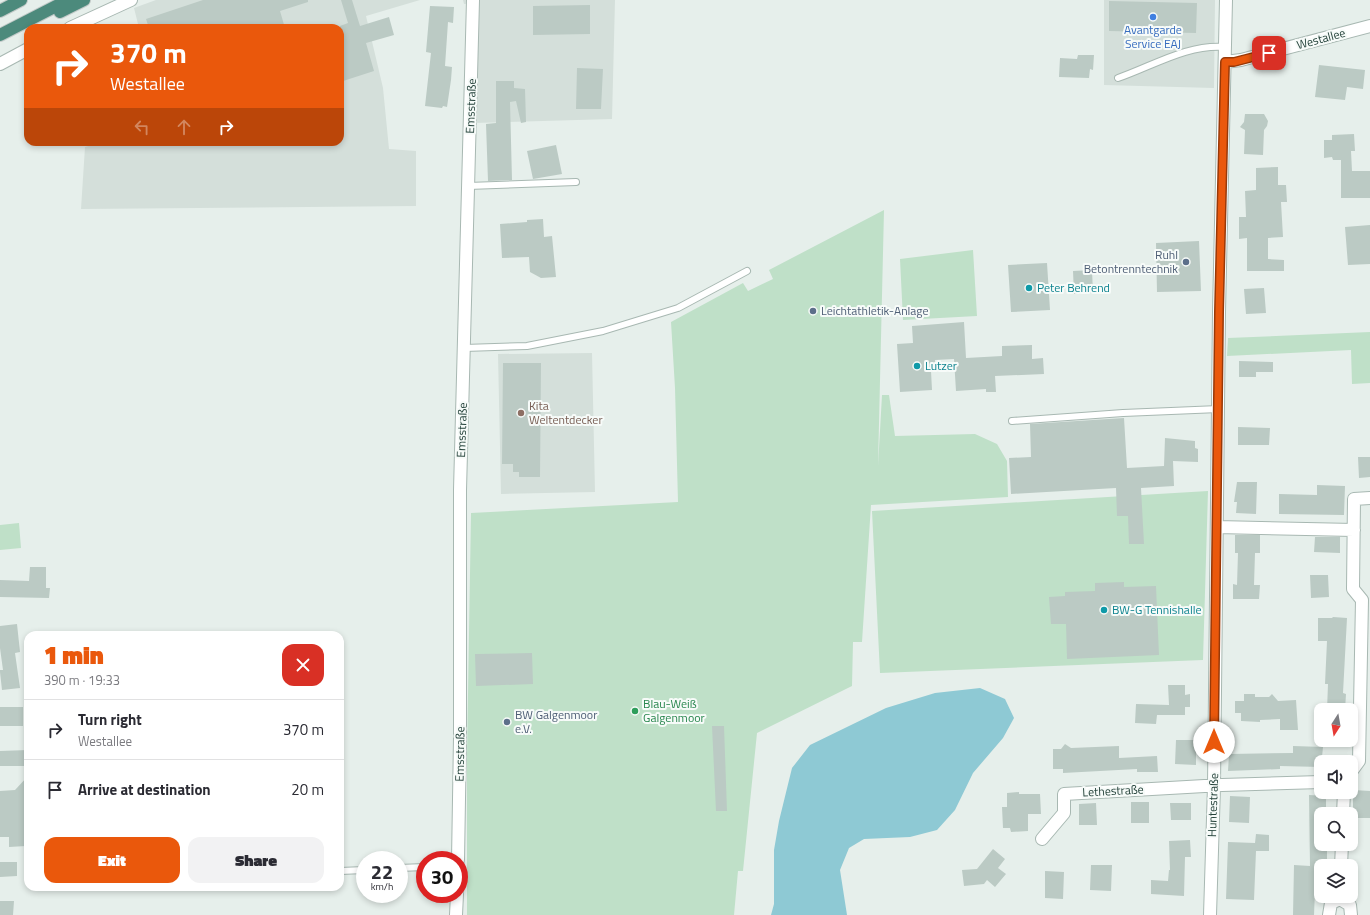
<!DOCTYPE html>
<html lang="en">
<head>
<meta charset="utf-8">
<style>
  body { margin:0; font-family:"Titillium Web",sans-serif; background:#f2f2f3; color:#2b2b33; height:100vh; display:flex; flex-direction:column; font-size:15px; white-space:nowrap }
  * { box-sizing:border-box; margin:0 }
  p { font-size:13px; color:#7c7c81 }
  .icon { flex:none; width:22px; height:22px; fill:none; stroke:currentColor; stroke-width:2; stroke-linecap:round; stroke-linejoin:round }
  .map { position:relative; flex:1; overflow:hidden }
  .panel { position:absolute; left:24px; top:631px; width:320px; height:260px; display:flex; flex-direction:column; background:#fff; border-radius:12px; box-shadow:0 2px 6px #0003 }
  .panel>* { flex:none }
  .hud { position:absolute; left:24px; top:24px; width:320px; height:122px; border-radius:12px; box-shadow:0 2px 6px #0003; background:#ea580c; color:#fff; overflow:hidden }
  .needle { width:26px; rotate:191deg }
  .tools { position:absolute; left:1314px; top:703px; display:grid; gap:8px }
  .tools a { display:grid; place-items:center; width:44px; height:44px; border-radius:8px; background:#fff; box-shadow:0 2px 6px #0003; font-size:20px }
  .speed { position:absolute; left:356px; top:851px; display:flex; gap:8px; font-size:20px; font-weight:700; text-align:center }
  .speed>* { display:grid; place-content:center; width:52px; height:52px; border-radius:50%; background:#fff; box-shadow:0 2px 6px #0003; line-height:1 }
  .speed small { font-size:10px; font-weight:400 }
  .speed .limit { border:6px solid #d22; background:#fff; color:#111 }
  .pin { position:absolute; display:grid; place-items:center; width:34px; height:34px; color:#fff; margin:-17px; border-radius:8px; box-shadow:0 2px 6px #0006 }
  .me { position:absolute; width:44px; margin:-22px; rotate:0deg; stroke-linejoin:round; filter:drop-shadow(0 0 3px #0008) }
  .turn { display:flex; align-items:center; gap:14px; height:84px; padding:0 20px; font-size:18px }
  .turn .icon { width:52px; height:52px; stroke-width:2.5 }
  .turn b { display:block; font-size:28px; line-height:34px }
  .lanes { display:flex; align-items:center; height:38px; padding:0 20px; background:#0003; justify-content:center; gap:20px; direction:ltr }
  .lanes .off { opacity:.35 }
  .round { display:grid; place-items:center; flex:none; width:42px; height:42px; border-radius:12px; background:#f2f2f3 }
  .headline { display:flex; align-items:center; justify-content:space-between; height:68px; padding:0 20px }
  h1 { font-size:24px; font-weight:800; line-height:30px; color:#ea580c }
  .button { display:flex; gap:8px; margin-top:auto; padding:8px 20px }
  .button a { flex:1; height:46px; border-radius:12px; background:#ea580c; color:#fff; font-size:16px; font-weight:800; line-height:46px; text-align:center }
  .button a+a { background:#f2f2f3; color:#2b2b33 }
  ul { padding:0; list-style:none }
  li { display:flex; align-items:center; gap:12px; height:60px; padding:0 20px; border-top:1px solid #e1e1e2 }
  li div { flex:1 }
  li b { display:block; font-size:15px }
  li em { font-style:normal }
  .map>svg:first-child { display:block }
  .built { fill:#d4dfda }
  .green { fill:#bfe0c8 }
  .water { fill:#8ec9d4 }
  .building { fill:#bbcac4 }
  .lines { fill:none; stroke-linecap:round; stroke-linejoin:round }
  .service-casing { stroke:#a8b8b2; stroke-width:8 }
  .minor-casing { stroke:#a8b8b2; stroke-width:14 }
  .trunk-casing { stroke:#c2cac8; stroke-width:14 }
  .service { stroke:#fff; stroke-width:6 }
  .minor { stroke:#fff; stroke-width:12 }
  .trunk { stroke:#4c8a7c; stroke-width:12 }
  .route-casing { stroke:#983908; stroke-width:10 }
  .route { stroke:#ea580c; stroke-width:7 }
  .shop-dot { fill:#3f7fe0; stroke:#f7fbf9; stroke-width:1.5 }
  .service-dot { fill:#5c6f8a; stroke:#f7fbf9; stroke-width:1.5 }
  .culture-dot { fill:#0f9aa8; stroke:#f7fbf9; stroke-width:1.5 }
  .education-dot { fill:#8d6e63; stroke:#f7fbf9; stroke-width:1.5 }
  .leisure-dot { fill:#2e9e5b; stroke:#f7fbf9; stroke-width:1.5 }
  .labels { text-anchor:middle; stroke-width:4; stroke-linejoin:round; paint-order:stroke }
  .shop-label { font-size:12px; fill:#366cbe; stroke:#f7fbf9 }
  .street-label { font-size:12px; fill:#24423a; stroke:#f7fbf9 }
  .service-label { font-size:12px; fill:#4e5e75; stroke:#f7fbf9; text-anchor:start }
  .culture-label { font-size:12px; fill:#0d838f; stroke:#f7fbf9; text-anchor:start }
  .education-label { font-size:12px; fill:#785e54; stroke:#f7fbf9; text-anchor:start }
  .leisure-label { font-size:12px; fill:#27864d; stroke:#f7fbf9; text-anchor:start }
</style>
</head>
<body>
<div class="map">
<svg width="1370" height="915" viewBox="0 0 1370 915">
  <rect width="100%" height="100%" fill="#e6efeb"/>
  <path class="built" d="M156 0H420L366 16 383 88 389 149 416 151V206L81 209 85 147 103 142H340V28H139L134 8Z
    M463 0H615L612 119 473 123 477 3 464 4Z
    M1104 0H1215L1214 88 1104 85Z
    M592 353 595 492 501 494 498 354Z"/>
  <path class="green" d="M884 210 878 466 882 395H889L895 436 975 434 997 444 1007 461 1008 497 871 505 862 642H853L852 686 757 733 743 871H738L734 915H467V755L471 513 678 502 675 388 671 322 743 283 748 291 773 279 769 270Z
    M973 250 977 316 903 320 900 259Z
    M1370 332V383L1352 384 1351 350 1227 356 1228 338Z
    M1208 491 1203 660 880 673 872 511Z
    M19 523 21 548 0 550V525Z"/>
  <path class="water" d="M980 688 1005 699 1014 718 1003 738 973 773 955 810 937 830 910 837 864 839 849 848 840 870 847 915H771L774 904V850L779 821 792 768 810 745 886 708 935 693Z"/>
  <path class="building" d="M203 0H308V2L280 11 285 28H149L146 19Z
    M341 0H352L360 26 389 17 394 35 366 43 374 71 340 82V26L348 23Z
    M1109 1 1197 3 1196 33 1109 31Z
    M590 5V34L533 35V6Z
    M430 6 454 7 453 23 448 22 445 66 452 67 451 80 447 107 443 106 442 108 425 106 431 53 426 52Z
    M1078 55H1094L1093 70 1090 69 1089 78 1059 77 1060 58 1077 59Z
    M1319 65 1365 70 1363 89 1347 87 1345 100 1315 97Z
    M577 68 603 69 601 109H576Z
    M496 81H514V88L525 89 526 122 521 123 516 101 510 102 512 180 488 181 486 124 496 123Z
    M1245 114H1264L1268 121 1267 126 1264 130 1263 155 1244 154 1245 130 1240 127 1244 122Z
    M1354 134 1355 151H1351L1352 171H1370V198H1341V160H1333L1332 157 1324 158V140H1332V135Z
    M556 145 562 174 533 179 527 151Z
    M1278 167V185H1286L1287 202H1281L1283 237 1268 238V259L1284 260V271H1247V238L1239 239V217H1246L1245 191 1256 190V168Z
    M543 219 544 237 552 236 556 277 541 278 530 272 529 257 502 258 500 224 527 222V220Z
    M1370 225V264L1348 265 1345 227Z
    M1199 241 1201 291 1157 292 1156 243Z
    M1047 263 1050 310 1011 312 1008 265Z
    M1092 270 1093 293 1074 294 1073 271Z
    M1264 288 1266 313 1246 314 1244 289Z
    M964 322 966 358 1002 356V346L1032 345V359L1043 358 1044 374 995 376 996 392H986V389L956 391 954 359 935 360V371H931L932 390 900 392 897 344 913 343 912 326Z
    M1239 361 1273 362V372H1256V377H1239Z
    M503 363H541L540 477H519V472H513V464H502Z
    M1124 418 1127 468 1164 466 1165 438 1195 441V448L1198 449V462L1173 461 1174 486 1141 488 1144 544H1129L1128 516H1117L1116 488 1011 494 1009 458 1031 457 1030 424Z
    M1238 427 1270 428 1269 445H1238Z
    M1358 457H1370V477L1359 478Z
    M1237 482H1257L1256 514 1236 513 1237 502H1234Z
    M1317 485 1345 486 1344 515 1279 514V494L1317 495Z
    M1235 535H1260V553H1255L1254 585H1260L1259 599H1233V584L1237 585 1238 553H1235Z
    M1315 537H1340V553L1314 552Z
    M30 567H46V588H50L49 598 0 597V580L29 581Z
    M1310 575H1328L1329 597 1311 598Z
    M1124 582V587L1156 586 1159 655 1067 659 1066 624H1051L1049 597 1065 596V592L1095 591V583Z
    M1333 617 1347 618 1343 693 1346 694 1345 710H1327L1328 684H1325L1327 641H1318V618H1332Z
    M17 624 20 652 15 653 20 688 2 690 0 672V670H3L0 648V626Z
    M532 653 533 684 476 686 475 654Z
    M1168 685H1185V695L1190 694V707H1185V715H1157L1156 724 1135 723 1136 704 1169 705Z
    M1244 694H1255V697H1269L1272 694 1278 701 1296 700 1298 730H1280V719L1260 720V722L1241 721V713H1235V701H1244Z
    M0 707H23V726H0Z
    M712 726H724L727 811H716Z
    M1176 740H1196V765L1175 764Z
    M1065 744 1071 748 1119 746V758L1157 756 1158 772H1137V769L1063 773V769H1053V749H1061Z
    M1293 746 1323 747 1321 767 1280 766V769L1228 771 1229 754 1293 753Z
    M28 750V766H0V751Z
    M28 776 26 846 9 847V837H0V791L15 790Z
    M1353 790 1370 791V818H1353Z
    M1019 792V794H1040L1041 814H1028V831L1011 832 1010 828H1003L1002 807H1007V793Z
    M1309 795 1326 796V814H1321V844H1327V866H1321V890H1315L1314 915H1293L1294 865 1310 866Z
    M1230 796 1250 797 1249 823 1229 822Z
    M1131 802H1149V823H1131Z
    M1096 803 1097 825H1079V804Z
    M1170 803H1191V820H1171Z
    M1256 834 1269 835V851H1256L1254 900 1226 899 1228 842 1255 843Z
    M1190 840 1191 857H1185L1184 896 1151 894V880L1168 881 1169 870H1170L1169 841Z
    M993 849 1005 859 998 868 1006 874 995 887 987 880 984 884 964 886 962 870 977 869Z
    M0 862H17V876L0 877Z
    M1091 865H1112L1111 891 1090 890Z
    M1045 871 1064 872 1063 899 1045 898Z
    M0 901H14L13 915H0Z"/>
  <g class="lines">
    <defs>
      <path id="service" d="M1118 78C1153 66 1187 44 1225 47
        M468 186 576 182
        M464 348 527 346 603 331 678 308 747 271
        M1012 421 1123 413 1219 409
        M399 868 425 867
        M340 871 365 870"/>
      <path id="minor" d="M70 28 131 0
        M1225 62 1241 60 1370 26
        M0 64 28 49
        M1217 527 1354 530
        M1351 772 1359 761 1362 600 1353 589 1354 499 1370 498
        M1343 814 1344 792
        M1042 839 1064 813V794L1222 785 1321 782
        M458 860 460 738V490L473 0
        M1341 866 1342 844
        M456 915 457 894
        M1210 915 1214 786 1219 312 1226 0
        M1329 915 1331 903 1340 899 1350 905 1351 915"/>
      <path id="trunk" d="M0 11 21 0
        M60 12 84 0
        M0 35 68 0"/>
    </defs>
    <use href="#service" class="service-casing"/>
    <use href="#minor" class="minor-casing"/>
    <use href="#trunk" class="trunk-casing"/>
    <use href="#service" class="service"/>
    <use href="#minor" class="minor"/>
    <use href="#trunk" class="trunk"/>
  </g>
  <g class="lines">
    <defs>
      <path id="route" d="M1214 742 1219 312 1225 62H1234L1269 53"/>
    </defs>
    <use href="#route" class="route-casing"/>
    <use href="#route" class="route"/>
  </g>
  <circle class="shop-dot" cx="1153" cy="17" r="4"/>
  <g class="service-dot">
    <circle cx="1186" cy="262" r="4"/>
    <circle cx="813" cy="311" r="4"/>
    <circle cx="507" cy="722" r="4"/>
  </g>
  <g class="culture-dot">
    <circle cx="1029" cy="288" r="4"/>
    <circle cx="917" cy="366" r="4"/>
    <circle cx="1104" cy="610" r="4"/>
  </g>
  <circle class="education-dot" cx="521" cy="413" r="4"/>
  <circle class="leisure-dot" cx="635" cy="711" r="4"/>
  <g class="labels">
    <g class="shop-label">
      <text x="1153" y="34">Avantgarde<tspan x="1153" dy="14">Service EAJ</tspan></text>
    </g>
    <g class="street-label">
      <text transform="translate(1321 39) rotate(-15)" y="4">Westallee</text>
      <text transform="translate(471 106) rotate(-88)" y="4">Emsstraße</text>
      <text transform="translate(462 430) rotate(-88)" y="4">Emsstraße</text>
      <text transform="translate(460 754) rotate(-89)" y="4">Emsstraße</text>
      <text transform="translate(1113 791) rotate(-3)" y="4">Lethestraße</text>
      <text transform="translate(1213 805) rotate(-88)" y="4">Huntestraße</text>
    </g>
    <g class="service-label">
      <text x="1178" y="259" text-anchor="end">Ruhl<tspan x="1178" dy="14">Betontrenntechnik</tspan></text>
      <text x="821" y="315">Leichtathletik-Anlage</text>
      <text x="515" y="719">BW Galgenmoor<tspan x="515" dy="14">e.V.</tspan></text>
    </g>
    <g class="culture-label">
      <text x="1037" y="292">Peter Behrend</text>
      <text x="925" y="370">Lutzer</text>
      <text x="1112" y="614">BW-G Tennishalle</text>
    </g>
    <g class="education-label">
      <text x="529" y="410">Kita<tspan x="529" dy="14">Weltentdecker</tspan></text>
    </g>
    <g class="leisure-label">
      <text x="643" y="708">Blau-Weiß<tspan x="643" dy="14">Galgenmoor</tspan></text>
    </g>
  </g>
</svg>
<div class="tools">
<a><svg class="needle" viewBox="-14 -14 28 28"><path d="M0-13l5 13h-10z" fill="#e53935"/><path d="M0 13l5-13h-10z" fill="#7c7c81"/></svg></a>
<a><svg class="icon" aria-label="sound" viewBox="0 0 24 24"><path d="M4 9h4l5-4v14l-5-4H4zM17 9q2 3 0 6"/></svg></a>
<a><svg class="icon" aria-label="search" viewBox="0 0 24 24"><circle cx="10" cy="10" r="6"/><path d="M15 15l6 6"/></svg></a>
<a><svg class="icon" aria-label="layers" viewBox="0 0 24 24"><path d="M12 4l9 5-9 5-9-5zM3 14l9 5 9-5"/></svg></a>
</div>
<div class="speed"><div>22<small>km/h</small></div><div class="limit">30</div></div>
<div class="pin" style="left:1269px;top:53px;background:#d93025"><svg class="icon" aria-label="arrive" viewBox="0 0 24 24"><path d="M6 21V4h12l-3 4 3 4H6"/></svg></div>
<svg class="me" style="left:1214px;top:742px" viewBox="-20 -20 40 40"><circle r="19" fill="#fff"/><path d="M0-13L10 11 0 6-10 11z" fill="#ea580c"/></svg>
<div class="hud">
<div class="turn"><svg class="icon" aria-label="right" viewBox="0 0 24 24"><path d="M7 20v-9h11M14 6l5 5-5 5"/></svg><div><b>370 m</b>Westallee</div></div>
<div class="lanes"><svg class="icon off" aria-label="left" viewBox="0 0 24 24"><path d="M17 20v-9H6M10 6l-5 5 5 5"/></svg><svg class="icon off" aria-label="ahead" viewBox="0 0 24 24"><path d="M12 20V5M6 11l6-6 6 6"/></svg><svg class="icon" aria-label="right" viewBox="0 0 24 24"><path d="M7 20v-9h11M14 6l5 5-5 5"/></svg></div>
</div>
<section class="panel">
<div class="headline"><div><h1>1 min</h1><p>390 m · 19:33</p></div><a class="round" style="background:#d93025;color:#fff"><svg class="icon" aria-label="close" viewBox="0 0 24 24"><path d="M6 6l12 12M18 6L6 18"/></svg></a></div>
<ul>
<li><svg class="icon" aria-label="right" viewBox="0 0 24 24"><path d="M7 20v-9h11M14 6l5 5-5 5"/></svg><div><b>Turn right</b><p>Westallee</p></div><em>370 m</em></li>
<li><svg class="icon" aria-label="arrive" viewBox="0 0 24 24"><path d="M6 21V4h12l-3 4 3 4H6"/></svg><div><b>Arrive at destination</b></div><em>20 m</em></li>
</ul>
<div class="button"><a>Exit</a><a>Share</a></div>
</section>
</div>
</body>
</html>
